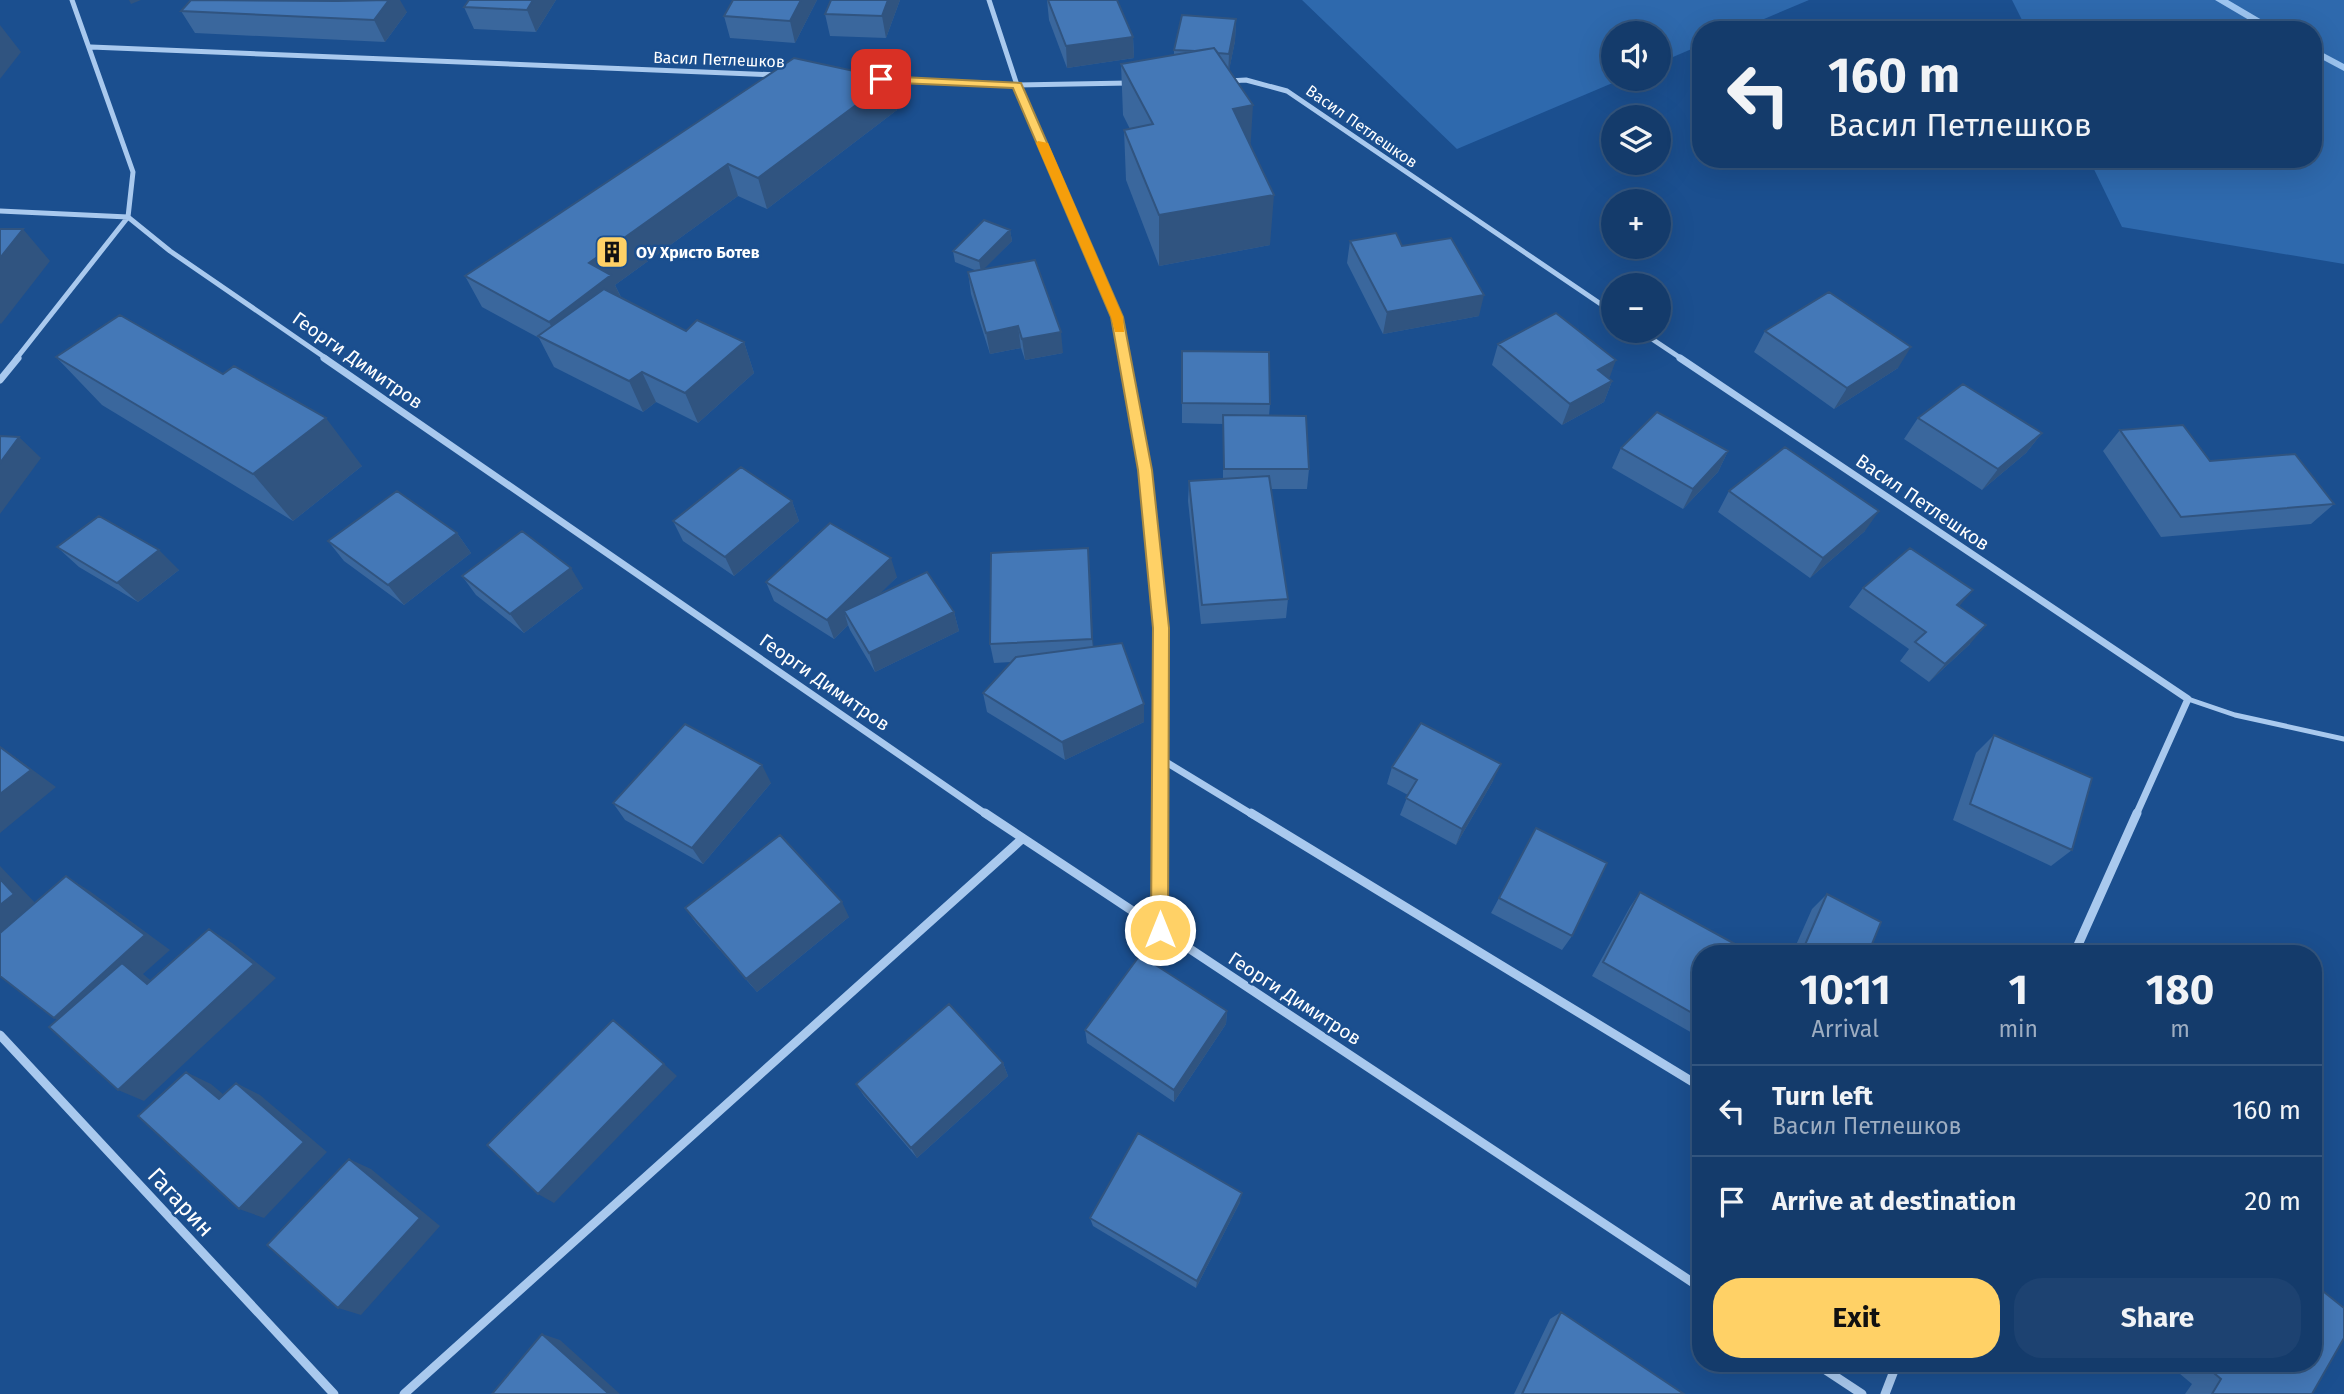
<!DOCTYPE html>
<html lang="en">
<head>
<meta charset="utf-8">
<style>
  body { margin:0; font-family:"Fira Sans",sans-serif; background:#1d4271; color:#f1f3f6; height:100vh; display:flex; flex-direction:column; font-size:26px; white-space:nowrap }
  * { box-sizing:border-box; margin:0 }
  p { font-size:23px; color:#9dadc1 }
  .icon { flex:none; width:38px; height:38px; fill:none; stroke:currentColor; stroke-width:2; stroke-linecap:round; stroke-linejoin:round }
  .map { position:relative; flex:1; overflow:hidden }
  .side { position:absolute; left:1692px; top:945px; width:630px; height:427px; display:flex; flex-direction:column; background:#143b6b; border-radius:28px; box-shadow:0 7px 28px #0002,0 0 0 2px #33557e }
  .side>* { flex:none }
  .top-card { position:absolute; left:1692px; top:21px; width:630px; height:147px; border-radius:28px; box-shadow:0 7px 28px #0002,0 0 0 2px #33557e; background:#143b6b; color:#f1f3f6; overflow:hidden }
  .buttons { position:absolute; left:1601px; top:21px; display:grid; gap:14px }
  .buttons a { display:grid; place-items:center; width:70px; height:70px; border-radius:50%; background:#143b6b; box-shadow:0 7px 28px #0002,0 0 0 2px #33557e; font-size:35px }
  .pin { position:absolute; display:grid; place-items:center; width:60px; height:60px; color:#fff; margin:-30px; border-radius:14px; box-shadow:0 4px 10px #0006 }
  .me { position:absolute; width:77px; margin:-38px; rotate:0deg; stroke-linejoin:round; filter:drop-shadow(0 0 5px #0008) }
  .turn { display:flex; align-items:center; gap:24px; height:147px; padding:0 21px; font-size:32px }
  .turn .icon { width:91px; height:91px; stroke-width:2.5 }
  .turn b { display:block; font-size:49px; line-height:60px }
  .eta { display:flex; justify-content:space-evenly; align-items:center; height:119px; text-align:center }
  .eta b { font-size:42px; font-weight:700; line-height:49px }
  .cta { display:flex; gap:14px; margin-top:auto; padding:14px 21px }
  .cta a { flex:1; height:80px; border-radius:28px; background:#ffd166; color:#111; font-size:28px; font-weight:700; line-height:80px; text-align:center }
  .cta a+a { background:#1d4271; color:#f1f3f6 }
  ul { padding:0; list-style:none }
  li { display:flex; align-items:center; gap:21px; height:91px; padding:0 21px; border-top:2px solid #33557e }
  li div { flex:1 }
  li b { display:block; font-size:26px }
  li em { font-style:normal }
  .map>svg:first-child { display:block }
  .green { fill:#2e69ad }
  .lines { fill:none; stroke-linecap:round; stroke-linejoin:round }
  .stream { fill:#9cc4f0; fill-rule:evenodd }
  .service { stroke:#a9c9ee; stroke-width:5 }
  .minor-far2 { stroke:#a9c9ee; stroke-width:5 }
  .minor-far1 { stroke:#a9c9ee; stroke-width:7 }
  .minor { stroke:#a9c9ee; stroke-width:9 }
  .wall { fill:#3a679d }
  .shaded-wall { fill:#305480 }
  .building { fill:#4478b7; stroke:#305480; stroke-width:2 }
  .route { fill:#ffd166; stroke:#a68842; stroke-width:2 }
  .slow { fill:#f59e0b }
  .labels { text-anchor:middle; stroke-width:5; stroke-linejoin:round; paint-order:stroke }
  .far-street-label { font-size:16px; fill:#fff; stroke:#1b4f8f }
  .far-poi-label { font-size:16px; font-weight:bold; fill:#fff; stroke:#1b4f8f; text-anchor:start }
  .street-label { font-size:19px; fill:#fff; stroke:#1b4f8f }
  .near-street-label { font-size:23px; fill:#fff; stroke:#1b4f8f }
</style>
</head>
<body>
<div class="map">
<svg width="2344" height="1394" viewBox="0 0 2344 1394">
  <rect width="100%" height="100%" fill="#1b4f8f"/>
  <path class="green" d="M1302 0H1809L1738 30H1701V45L1659 63V33H1614V79H1622L1457 149Z
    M2012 0H2344V264L2122 227 2089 159H2314V30H2027Z"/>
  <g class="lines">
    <path class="stream" d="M2215 0H2228L2279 30H2266Z
      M2314 48 2344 64V71L2314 55Z"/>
    <path class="service" d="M2188 699 2235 715 2344 739"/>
    <path class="minor-far2" d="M72 0 133 172 128 217
      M989 0 1017 85 1117 317 1125 359
      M91 47 779 75
      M882 79 1017 85 1129 83
      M1228 81 1246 80 1287 91 1614 313
      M0 211 128 217
      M128 217 170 251 327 359
      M1640 331 1682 359
      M16 359 128 217"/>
    <path class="minor-far1" d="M324 358 987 815
      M1124 358 1145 470 1161 628 1160 815
      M1680 358 2188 699 2136 815
      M0 380 18 358
      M1161 759 1253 815"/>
    <path class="minor" d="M985 813 1701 1288
      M1251 813 1701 1087
      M1160 930V813
      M2074 954 2137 813
      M0 1035 334 1394
      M1815 1363 1862 1394
      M404 1394 1022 839
      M1885 1394 1897 1363"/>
  </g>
  <path class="wall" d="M469 0H556L536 32 474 29 464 7Z
    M817 0 795 43 730 38 724 16Z
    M831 0H900L886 38 830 36 825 14Z
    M1047 0 1133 37 1134 58 1067 68 1049 20Z
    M181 11 407 12 385 42 195 33Z
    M1236 19 1235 41 1229 70 1270 245 1159 266 1126 180 1124 130 1130 129 1123 115 1121 64 1174 55V50Z
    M891 79 897 110 767 209 738 196 615 285 621 297 686 331 744 342 754 373 698 423 656 402 643 412 554 367 539 338 482 307 465 276Z
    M1010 230 1012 241 983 269 1063 353 1025 360 1021 348 990 354 971 294 968 272 977 271 955 262 953 251Z
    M1350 241 1402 246 1479 316 1383 334 1347 263Z
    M1765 331 1898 368 1834 409 1754 352Z
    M1498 344 1609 378 1612 381 1604 402 1562 425 1492 365Z
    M1182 351 1270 404 1269 416 1309 469 1307 489H1271L1288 599 1286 618 1201 624 1188 501 1189 481 1223 479V424L1182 423Z
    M56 357 362 466 293 521 102 405Z
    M1918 418 2042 433 2026 453 1982 490 1904 439Z
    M2120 430 2210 461 2334 504 2311 524 2161 537 2103 451Z
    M1621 448 1728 451 1718 472 1683 509 1612 468Z
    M1729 491 1865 531 1810 578 1718 512Z
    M792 501 799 521 734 576 683 541 673 521Z
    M457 533 471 553 404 605 344 561 328 541Z
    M57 547 179 570 138 602 79 567Z
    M1088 548 1093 646 1144 704V722L1065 760 987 712 983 693 1011 662 994 663 990 644Z
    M462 576 583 588 524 633 476 595Z
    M897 577 879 594 954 612 959 631 875 672 850 630 848 625 834 639 774 601 766 582Z
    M1863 588 1959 606 1970 644 1929 682 1900 661 1909 649 1849 607Z
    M1994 735 2072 850 2051 866 1953 820 1976 753Z
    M1392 767 1493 781 1456 845 1400 815 1408 795 1387 784Z
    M771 783 703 864 625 820 613 803Z
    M1536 828 1572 936 1562 950 1491 913Z
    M1640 892 1701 954V1038L1592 976 1630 907Z
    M1827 894 1868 954H1792L1812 909Z
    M685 908 849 917 757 992 696 923Z
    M1227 1011 1226 1024 1174 1102 1087 1043 1085 1030Z
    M1003 1063 1008 1076 917 1158 864 1096 856 1084Z
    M1240 1202 1196 1288 1093 1226 1090 1218Z
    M1561 1312 1684 1394H1514L1550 1319Z
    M2167 1363H2314L2312 1394H2185L2192 1384Z"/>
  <path class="shaded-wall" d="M129 0H141L131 4Z
    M389 0H400L407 12 385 42 374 20Z
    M533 0H556L536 32 527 10Z
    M801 0H817L795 43 790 21Z
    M888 0H900L886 38 882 16Z
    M1236 19 1235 41 1228 76 1229 54Z
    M0 25 21 52 0 79Z
    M1133 37 1134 58 1067 68 1066 46Z
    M891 79 897 110 767 209 758 178Z
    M1253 105 1250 155 1233 109Z
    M728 164 738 196 615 285 625 306 562 348 549 322 589 263Z
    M1274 195 1270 245 1159 266V215Z
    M23 229 50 261 1 324 0 323V258Z
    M1010 230 1012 241 981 272 979 261Z
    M1484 295 1479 316 1383 334 1387 312Z
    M1018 326 1021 348 990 354 986 333Z
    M1061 332 1063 353 1025 360 1022 339Z
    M744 342 754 373 698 423 685 393Z
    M1911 347 1898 368 1834 409 1847 388Z
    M1616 360 1608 382 1598 370Z
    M642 372 656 402 643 412 629 381Z
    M1612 381 1604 402 1562 425 1570 404Z
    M326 418 362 466 293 521 253 474Z
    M2042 433 2026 453 1982 490 1998 469Z
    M19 437 41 458 0 514V463Z
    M1728 451 1718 472 1683 509 1693 489Z
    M792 501 799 521 734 576 725 557Z
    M1879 511 1865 531 1810 578 1823 558Z
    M457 533 471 553 404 605 388 585Z
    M1088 548 1090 568 1094 658 1092 639Z
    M159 550 179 570 138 602 117 583Z
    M891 558 897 577 851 622 844 611 848 625 834 639 827 620Z
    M571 568 583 588 524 633 510 614Z
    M1973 590 1956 610 1957 605Z
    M954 612 959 631 875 672 869 653Z
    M1986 625 1970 644 1929 682 1945 664Z
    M1144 704V722L1065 760 1062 742Z
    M0 746 56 787 0 833Z
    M1501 764 1493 781 1456 845 1462 829Z
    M762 765 771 783 703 864 692 848Z
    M0 866 41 909 0 941Z
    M66 876 91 892 170 950 143 974 172 998 82 1032 54 1018Z
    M842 902 849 917 757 992 746 979Z
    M209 929 232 943 276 978 144 1101 118 1090Z
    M1227 1011 1226 1024 1174 1102V1090Z
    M1003 1063 1008 1076 917 1158 911 1148Z
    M664 1064 677 1076 554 1203 538 1194Z
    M186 1072 211 1084 243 1111 219 1099Z
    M236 1083 260 1095 327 1152 264 1218 239 1209Z
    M349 1159 371 1169 440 1226 361 1315 338 1308Z
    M1242 1193 1240 1202 1196 1288 1197 1281Z
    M542 1334 560 1340 620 1394H609Z"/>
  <path class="building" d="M191 0 337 1 389 0 374 20 181 11Z
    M469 0H533L527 10 464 7Z
    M733 0H801L790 21 724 16Z
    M831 0H888L882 16 825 14Z
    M1048 0H1117L1133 37 1066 46Z
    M1182 15 1236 19 1229 54 1218 53 1214 48 1195 51 1174 50Z
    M1214 48 1253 105 1233 109 1274 195 1159 215 1124 130 1153 124 1121 64Z
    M794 58 891 79 758 178 728 164 589 263 611 275 549 322 465 276Z
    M984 220 1010 230 979 261 953 251Z
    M0 229H23L0 258Z
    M1396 233 1402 246 1451 238 1484 295 1387 312 1350 241Z
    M1035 260 1061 332 1022 339 1018 326 986 333 968 272Z
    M604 289 686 331 697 320 744 342 685 393 642 372 629 381 538 336Z
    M1829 292 1911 347 1847 388 1765 331Z
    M1556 313 1616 360 1598 370 1612 381 1570 404 1498 344Z
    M120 315 223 374 234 366 326 418 253 474 56 357Z
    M1182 351 1269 352 1270 404 1182 403Z
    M1963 384 2042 433 1998 469 1918 418Z
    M1657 412 1728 451 1693 489 1621 448Z
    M1223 415 1306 416 1309 469H1224Z
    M2183 425 2210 461 2295 454 2334 504 2181 517 2120 430Z
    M0 436 19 437 0 463Z
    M1785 447 1879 511 1823 558 1729 491Z
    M741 467 792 501 725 557 673 521Z
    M1269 476 1288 599 1202 605 1189 481Z
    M397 491 457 533 388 585 328 541Z
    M99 516 159 550 117 583 57 547Z
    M830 523 891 558 827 620 766 582Z
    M522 531 571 568 510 614 462 576Z
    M1088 548 1092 639 990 644 991 553Z
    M1910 548 1973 590 1957 605 1986 625 1945 664 1915 642 1926 632 1863 588Z
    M927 572 954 612 869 653 844 611Z
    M1122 643 1144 704 1062 742 983 693 1016 657Z
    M1421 723 1501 764 1462 829 1406 798 1417 780 1392 767Z
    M685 724 762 765 692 848 613 803Z
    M1994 735 2092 778 2072 850 1970 804Z
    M0 747 31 770 0 794Z
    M1536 828 1607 863 1572 936 1499 898Z
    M780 835 842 902 746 979 685 908Z
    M66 876 145 935 54 1018 0 976V933Z
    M0 879 14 894 0 905Z
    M1640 892 1735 944 1730 954H1701V1018L1603 962Z
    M1827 894 1881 922 1868 954H1801Z
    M209 929 254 964 118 1090 49 1027 122 963 147 984Z
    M1140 955 1227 1011 1174 1090 1085 1030Z
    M949 1004 1003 1063 911 1148 856 1084Z
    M613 1020 664 1064 538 1194 487 1145Z
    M186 1072 219 1099 236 1083 304 1142 239 1209 138 1116Z
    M1138 1133 1242 1193 1197 1281 1090 1218Z
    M349 1159 420 1218 338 1308 267 1245Z
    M2314 1284 2344 1308V1338L2312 1394H2212L2221 1379 2202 1363H2314Z
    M1561 1312 1684 1394H1522Z
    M542 1334 609 1394H492Z"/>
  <path class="route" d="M881 76 1021 83 1123 317 1152 470 1169 628 1168 930 1166 936 1160 938 1153 936 1151 930 1153 628 1138 470 1111 317 1013 88 877 82V77Z"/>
  <path class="slow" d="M1038 141 1048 143 1123 317 1124 332H1115L1111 317 1036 143Z"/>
  <defs>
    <symbol id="building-square" viewBox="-11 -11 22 22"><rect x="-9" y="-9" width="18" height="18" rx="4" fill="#ffd166" stroke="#1b4f8f"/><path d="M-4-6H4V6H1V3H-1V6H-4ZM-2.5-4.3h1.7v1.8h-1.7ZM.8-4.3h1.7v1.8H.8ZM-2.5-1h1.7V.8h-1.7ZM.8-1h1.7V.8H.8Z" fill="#111"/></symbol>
  </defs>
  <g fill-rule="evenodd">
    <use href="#building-square" x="593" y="233" width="38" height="38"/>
  </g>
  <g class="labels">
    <g class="far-street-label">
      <text transform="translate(719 59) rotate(2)" y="6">Васил Петлешков</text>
      <text transform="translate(1362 126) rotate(35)" y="6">Васил Петлешков</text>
    </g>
    <g class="far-poi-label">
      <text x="636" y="258">ОУ Христо Ботев</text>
    </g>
    <g class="street-label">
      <text transform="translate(358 360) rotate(35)" y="7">Георги Димитров</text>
      <text transform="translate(1923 502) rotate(34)" y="7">Васил Петлешков</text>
      <text transform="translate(825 682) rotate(35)" y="7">Георги Димитров</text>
      <text transform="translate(1295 998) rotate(33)" y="7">Георги Димитров</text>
    </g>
    <g class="near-street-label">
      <text transform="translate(181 1202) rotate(47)" y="8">Гагарин</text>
    </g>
  </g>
</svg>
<div class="buttons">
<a><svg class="icon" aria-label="sound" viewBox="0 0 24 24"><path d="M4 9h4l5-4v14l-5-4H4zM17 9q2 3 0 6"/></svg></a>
<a><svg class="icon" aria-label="layers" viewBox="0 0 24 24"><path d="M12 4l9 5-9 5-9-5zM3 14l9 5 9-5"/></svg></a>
<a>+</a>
<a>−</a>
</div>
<div class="pin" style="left:881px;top:79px;background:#d93025"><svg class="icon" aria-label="arrive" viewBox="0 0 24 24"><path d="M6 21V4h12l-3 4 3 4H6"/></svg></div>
<svg class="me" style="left:1160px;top:930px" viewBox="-20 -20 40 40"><circle r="17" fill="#ffd166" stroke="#fff" stroke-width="3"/><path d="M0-11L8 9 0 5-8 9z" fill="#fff"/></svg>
<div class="top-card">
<div class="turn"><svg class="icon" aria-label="left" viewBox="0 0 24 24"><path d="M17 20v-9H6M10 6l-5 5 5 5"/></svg><div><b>160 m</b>Васил Петлешков</div></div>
</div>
<section class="side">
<div class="eta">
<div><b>10:11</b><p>Arrival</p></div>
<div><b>1</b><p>min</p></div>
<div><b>180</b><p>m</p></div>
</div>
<ul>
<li><svg class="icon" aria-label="left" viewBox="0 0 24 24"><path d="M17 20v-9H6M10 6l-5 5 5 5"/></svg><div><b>Turn left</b><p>Васил Петлешков</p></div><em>160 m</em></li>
<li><svg class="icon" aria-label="arrive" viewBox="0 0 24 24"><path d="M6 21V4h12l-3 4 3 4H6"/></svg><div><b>Arrive at destination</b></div><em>20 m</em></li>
</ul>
<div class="cta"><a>Exit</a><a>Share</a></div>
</section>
</div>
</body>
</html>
